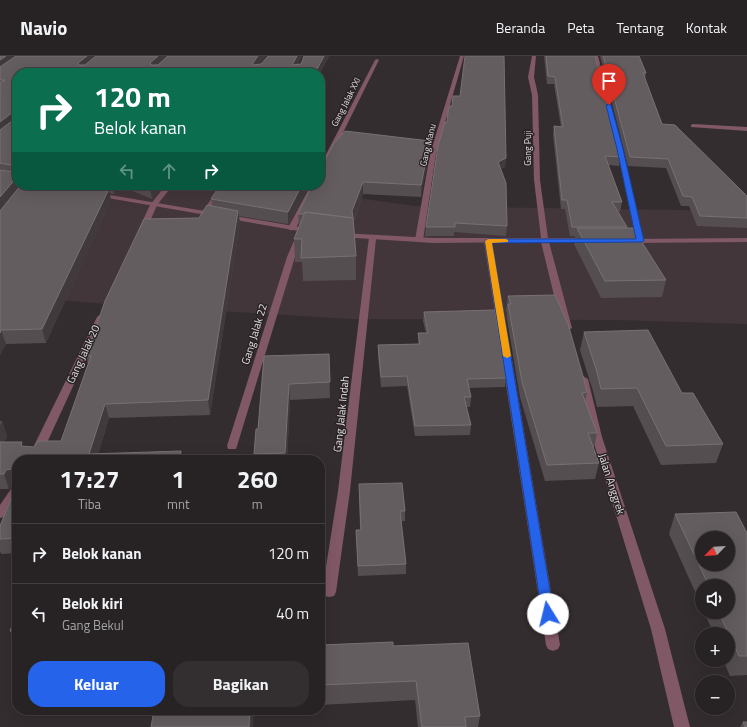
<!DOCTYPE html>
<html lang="id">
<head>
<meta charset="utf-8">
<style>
  body { margin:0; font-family:"Titillium Web",sans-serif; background:#332f30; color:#f1f3f6; height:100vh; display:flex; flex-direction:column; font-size:15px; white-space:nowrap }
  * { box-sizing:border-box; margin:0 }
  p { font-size:13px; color:#a4a4a6 }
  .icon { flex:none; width:22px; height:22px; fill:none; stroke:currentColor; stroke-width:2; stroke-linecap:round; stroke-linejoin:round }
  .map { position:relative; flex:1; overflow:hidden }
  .details { position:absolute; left:12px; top:399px; width:313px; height:260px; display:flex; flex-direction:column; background:#272223; border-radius:16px; box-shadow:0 4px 16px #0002,0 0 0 1px #433f41 }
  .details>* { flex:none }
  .hud { position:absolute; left:12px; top:12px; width:313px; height:122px; border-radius:16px; box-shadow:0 4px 16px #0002,0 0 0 1px #433f41; background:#0b6e4f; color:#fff; overflow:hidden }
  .needle { width:26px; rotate:245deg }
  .controls { position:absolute; left:695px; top:475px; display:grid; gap:8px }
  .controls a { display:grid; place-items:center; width:40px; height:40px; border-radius:50%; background:#272223; box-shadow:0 4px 16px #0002,0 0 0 1px #433f41; font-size:20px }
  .pin { position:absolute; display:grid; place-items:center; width:34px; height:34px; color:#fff; margin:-41px -17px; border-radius:50% 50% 50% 0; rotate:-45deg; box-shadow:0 0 4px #0007 }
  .pin .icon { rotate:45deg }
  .me { position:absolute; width:44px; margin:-22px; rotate:351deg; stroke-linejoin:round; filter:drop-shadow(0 0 3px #0008) }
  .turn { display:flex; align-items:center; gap:14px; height:84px; padding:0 16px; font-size:18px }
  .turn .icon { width:52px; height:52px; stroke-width:2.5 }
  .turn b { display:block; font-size:28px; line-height:34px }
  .lanes { display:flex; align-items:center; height:38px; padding:0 16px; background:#0003; justify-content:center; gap:20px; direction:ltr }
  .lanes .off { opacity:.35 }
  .eta { display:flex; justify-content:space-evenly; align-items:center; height:68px; text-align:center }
  .eta b { font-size:24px; font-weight:700; line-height:28px }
  .button { display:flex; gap:8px; margin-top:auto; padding:8px 16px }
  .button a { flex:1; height:46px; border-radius:16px; background:#2563eb; color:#fff; font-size:16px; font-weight:700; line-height:46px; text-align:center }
  .button a+a { background:#332f30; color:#f1f3f6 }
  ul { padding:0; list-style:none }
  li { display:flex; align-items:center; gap:12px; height:60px; padding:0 16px; border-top:1px solid #433f41 }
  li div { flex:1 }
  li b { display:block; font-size:15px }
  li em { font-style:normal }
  header { display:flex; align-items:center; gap:24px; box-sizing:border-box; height:56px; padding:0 20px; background:#272223; border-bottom:1px solid #433f41 }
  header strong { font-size:19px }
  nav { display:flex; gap:22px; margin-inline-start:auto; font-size:14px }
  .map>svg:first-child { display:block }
  .built { fill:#43363a }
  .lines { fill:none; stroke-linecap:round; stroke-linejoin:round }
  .minor { fill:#815866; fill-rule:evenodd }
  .tertiary { fill:#815866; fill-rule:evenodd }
  .wall { fill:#554e50 }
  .shaded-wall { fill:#413a3c }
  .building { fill:#645d5f; stroke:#787173; fill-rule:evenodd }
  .route { fill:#2563eb; stroke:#184099 }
  .slow { fill:#f59e0b }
  .labels { text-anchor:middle; stroke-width:3; stroke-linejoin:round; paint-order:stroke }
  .far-street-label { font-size:9px; fill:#e2ddde; stroke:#2a2326 }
  .street-label { font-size:11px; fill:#e2ddde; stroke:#2a2326 }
</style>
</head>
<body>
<header>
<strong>Navio</strong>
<nav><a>Beranda</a><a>Peta</a><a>Tentang</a><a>Kontak</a></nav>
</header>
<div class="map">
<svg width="747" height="671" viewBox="0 0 747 671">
  <rect width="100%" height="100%" fill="#342d2f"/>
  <path class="built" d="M0 84 17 129H263L415 150 747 155V268L618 264 351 263 106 248 0 239Z"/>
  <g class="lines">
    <path class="minor" d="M460 0H464L436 98 423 184 419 186 415 184 430 98Z
      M594 0H598L623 93 644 185 643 187H640L636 185 617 93Z
      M377 3 379 4 323 117 320 119V110L375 4Z
      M693 68 747 71V75L691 71V69Z
      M166 129H173L157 149 145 177H139L138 175 150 149Z
      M221 129H227L208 160H202L201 158Z
      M311 129H317L296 172 295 174H289L288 172Z
      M296 180H302L303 182 295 201 237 390 236 393H228L227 390 287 201Z
      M369 181H372L376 183 350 435 336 536 334 540 329 541 324 540 322 536 338 435Z
      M485 183H488L492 185 560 589 558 593 553 595 548 593 546 589 484 185Z
      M101 258 105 261 39 404H27L97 261Z
      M17 429V442L4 461 0 462V449L13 430Z"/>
    <path class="tertiary" d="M532 0H536L534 21 538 39 540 124 548 182H587L591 184 587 186H549L572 272 567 275 562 272 541 186 433 187 341 181 337 179 341 177 433 182H541L534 124 532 39 528 21Z
      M98 137 311 173 315 175 311 177 96 140V138Z
      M747 182V186L629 187 625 185 629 183Z
      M583 320 588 323 602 381 665 573 690 671H674L651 573 592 381 578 323Z"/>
  </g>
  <path class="wall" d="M0 0 260 8 302 0 298 8H301L329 0 320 17H17V129H161L152 143 118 129 114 138 109 137 111 144 46 287 6 288 0 299Z
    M544 0H595L621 101 619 110 608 109 622 146 620 156 618 155 627 171V172L666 224 662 241 601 242 574 188 575 180H570L565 153H561L553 79 554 70 561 71 554 28H547Z
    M600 0H639L646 17 645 23 662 68 747 140V172L697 170 689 150H681L666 112 628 110Z
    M460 40 506 102 505 111 500 113 507 170 506 180 454 176V180H425L426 171 447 66 452 50Z
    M429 96 421 141 363 138 354 165 356 200V224L303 225 302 206H295L294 183 299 170 298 158 312 129Z
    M309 129 288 168 239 160 240 167 210 359 109 362 98 398 17 404V497L1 498 0 495V470L17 428 12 429 9 433H0V365H2L7 380 4 386 24 391H34L61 385 88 308 86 300 199 162 212 150 211 143Z
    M508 240 587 336 585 346 597 377 594 392H593L599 407 595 423 545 425 520 341 507 263V257L506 254Z
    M424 256 506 322 505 331 469 332 471 341 470 351H466L471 369 470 379 415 380 407 330 381 331 378 299V289L418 288V277H426L423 265Z
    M584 276 682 337 723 388 716 407 661 409 633 350 597 351 593 335 580 294Z
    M329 298 330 342 290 344 287 404H255L254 398 258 373 264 300Z
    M359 438 405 455V465H401L406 508V518L358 520 356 474H360Z
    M675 458 747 477V619L730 620 723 604H728V578H714L704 556H728V530H702V551L669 478Z
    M17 554V590H16L10 575Z
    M320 589 393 590 480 660 478 671H418L415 644 320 649Z
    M59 654H254L154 655 61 659Z
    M743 666 747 671H740Z"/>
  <path class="shaded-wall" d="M6 0H23L0 15V4Z
    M87 0H100L80 17 78 7Z
    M158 0H170L152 17 150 7Z
    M258 0H266L254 16 253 7Z
    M297 0H302L294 17 292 9Z
    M324 0H329L320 17H315Z
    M13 56 16 67 0 79V66Z
    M430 85 429 96 421 141V129Z
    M506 102 505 111 497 114 498 106Z
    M17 121V129H23L0 157V141Z
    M363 126V138L353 166 352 155Z
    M112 129H118L114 138Z
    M151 129H161L152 143 150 131Z
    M302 129H309L288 168V156Z
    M109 133 111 144 46 287 42 273Z
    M238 155 240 167 210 359 208 344Z
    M1 274 6 288 0 299V277Z
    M289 328 290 344 287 404H286L285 397Z
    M105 348 109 362 96 404 89 398Z
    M2 365 7 380 0 396V370Z
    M181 395 183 404H180Z
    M11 413 17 428 12 429 9 433 4 418 6 414Z
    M250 654H254L253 671H249Z"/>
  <path class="building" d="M0 0H6L0 4Z
    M16 0H87L78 7 79 9H85L96 0H158L150 7 152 9H158L168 0H258L253 7V9L261 8 268 0H297L292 9 301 8 304 0H324L315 17H17V121L0 141V114L14 116 15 114V110L0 107V74L16 62 15 57 13 56 0 66V27L5 24H0V11Z
    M465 0H504L506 102 498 106 506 127 507 170 455 167V171H426L438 90 445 66H447L448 55 450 50H452L453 40H460Z
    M546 0H595L621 101 605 100 622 146H612L627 171H572L567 144H562L554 70 563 71 555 21 548 20Z
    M603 0H639L646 17H643L662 68 675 69 747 140V162L700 160 692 141 683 140 668 103 630 101Z
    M345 75 430 85 421 129 363 126 352 155 353 162 305 156 304 158H298L312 129H320V109L324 106 334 87Z
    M21 129H88L109 133 42 273 1 274 0 277V155Z
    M146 129H151L150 131Z
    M220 129H302L288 156 211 143Z
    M207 149 238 155 208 344 105 348 89 398 181 395 180 404H17V417L13 418V414L11 413 6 414 4 418H0V386H22L21 390 34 391 38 385H61L91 300H86L105 245 144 163 199 162Z
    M305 156 353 162 356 200 301 202 302 183H294Z
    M577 172H633L666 224 605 225Z
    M555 239 568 268 583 320 587 336 582 337 597 377H588L599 407 547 409 522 326 508 248H511L508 240Z
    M495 254 506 322 467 323 471 341H464L471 369 415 370 407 320 381 321 378 289 420 288 418 277H428L424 256Z
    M648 274 682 337H693L723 388 666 390 637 332 601 333 597 316 584 276Z
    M329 298 330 326 289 328 285 397 254 398 256 373H258L264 300Z
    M402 427 405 455H400L406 508 358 510 356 474H361L359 428Z
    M17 428V482L0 483V470Z
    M736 456 747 477V600H739L721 561H723L721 556H728V530H709L675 458ZM702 482H728V508H702Z
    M17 554V575H10Z
    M393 586V590L468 587 480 660 465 661 466 671H422L416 625 320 629V589Z
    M154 654H250L249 671H151Z
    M743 666H747V671H745Z"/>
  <path class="route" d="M609 48 611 49 623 93 644 185 642 186 492 187 554 558 553 561 548 563 544 561 542 558 485 185 488 183H636L617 93 606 49Z"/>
  <path class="slow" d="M506 183 508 184V186L492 187 511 300 507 302 503 300 485 185 488 183Z"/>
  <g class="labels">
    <g class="far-street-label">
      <text transform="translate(346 46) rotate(-63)" y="3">Gang Jalak XXI</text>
      <text transform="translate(428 89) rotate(-77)" y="3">Gang Manu</text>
      <text transform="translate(528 92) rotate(-90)" y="3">Gang Puji</text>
    </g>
    <g class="street-label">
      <text transform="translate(254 278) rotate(-73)" y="4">Gang Jalak 22</text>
      <text transform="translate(83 298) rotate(-65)" y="4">Gang Jalak 20</text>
      <text transform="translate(341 358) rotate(-84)" y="4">Gang Jalak Indah</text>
      <text transform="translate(612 428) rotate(72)" y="4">Jalan Anggrek</text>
    </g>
  </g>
</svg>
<div class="controls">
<a><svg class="needle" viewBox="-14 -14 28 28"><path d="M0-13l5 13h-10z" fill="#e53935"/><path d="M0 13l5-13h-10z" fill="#a4a4a6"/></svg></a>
<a><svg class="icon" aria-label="sound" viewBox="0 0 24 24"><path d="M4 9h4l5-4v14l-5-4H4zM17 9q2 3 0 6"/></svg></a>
<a>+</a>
<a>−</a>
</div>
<div class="pin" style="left:609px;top:49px;background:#d93025"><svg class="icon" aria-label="arrive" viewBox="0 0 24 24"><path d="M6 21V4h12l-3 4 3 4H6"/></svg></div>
<svg class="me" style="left:548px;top:558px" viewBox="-20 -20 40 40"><circle r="19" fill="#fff"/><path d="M0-13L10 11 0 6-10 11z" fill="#2563eb"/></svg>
<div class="hud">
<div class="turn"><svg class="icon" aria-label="right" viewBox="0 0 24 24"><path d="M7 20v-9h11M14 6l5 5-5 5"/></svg><div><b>120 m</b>Belok kanan</div></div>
<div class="lanes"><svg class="icon off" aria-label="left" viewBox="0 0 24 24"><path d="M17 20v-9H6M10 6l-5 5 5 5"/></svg><svg class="icon off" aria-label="ahead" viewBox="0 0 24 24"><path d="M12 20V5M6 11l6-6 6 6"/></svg><svg class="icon" aria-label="right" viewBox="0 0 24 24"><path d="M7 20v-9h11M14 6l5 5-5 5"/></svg></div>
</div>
<section class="details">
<div class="eta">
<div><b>17:27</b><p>Tiba</p></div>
<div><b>1</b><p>mnt</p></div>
<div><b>260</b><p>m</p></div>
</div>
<ul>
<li><svg class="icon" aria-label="right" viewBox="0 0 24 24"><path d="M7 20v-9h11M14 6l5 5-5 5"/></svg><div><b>Belok kanan</b></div><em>120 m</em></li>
<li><svg class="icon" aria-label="left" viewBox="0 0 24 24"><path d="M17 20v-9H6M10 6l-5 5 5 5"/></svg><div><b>Belok kiri</b><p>Gang Bekul</p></div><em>40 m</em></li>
</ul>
<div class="button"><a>Keluar</a><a>Bagikan</a></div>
</section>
</div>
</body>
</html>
